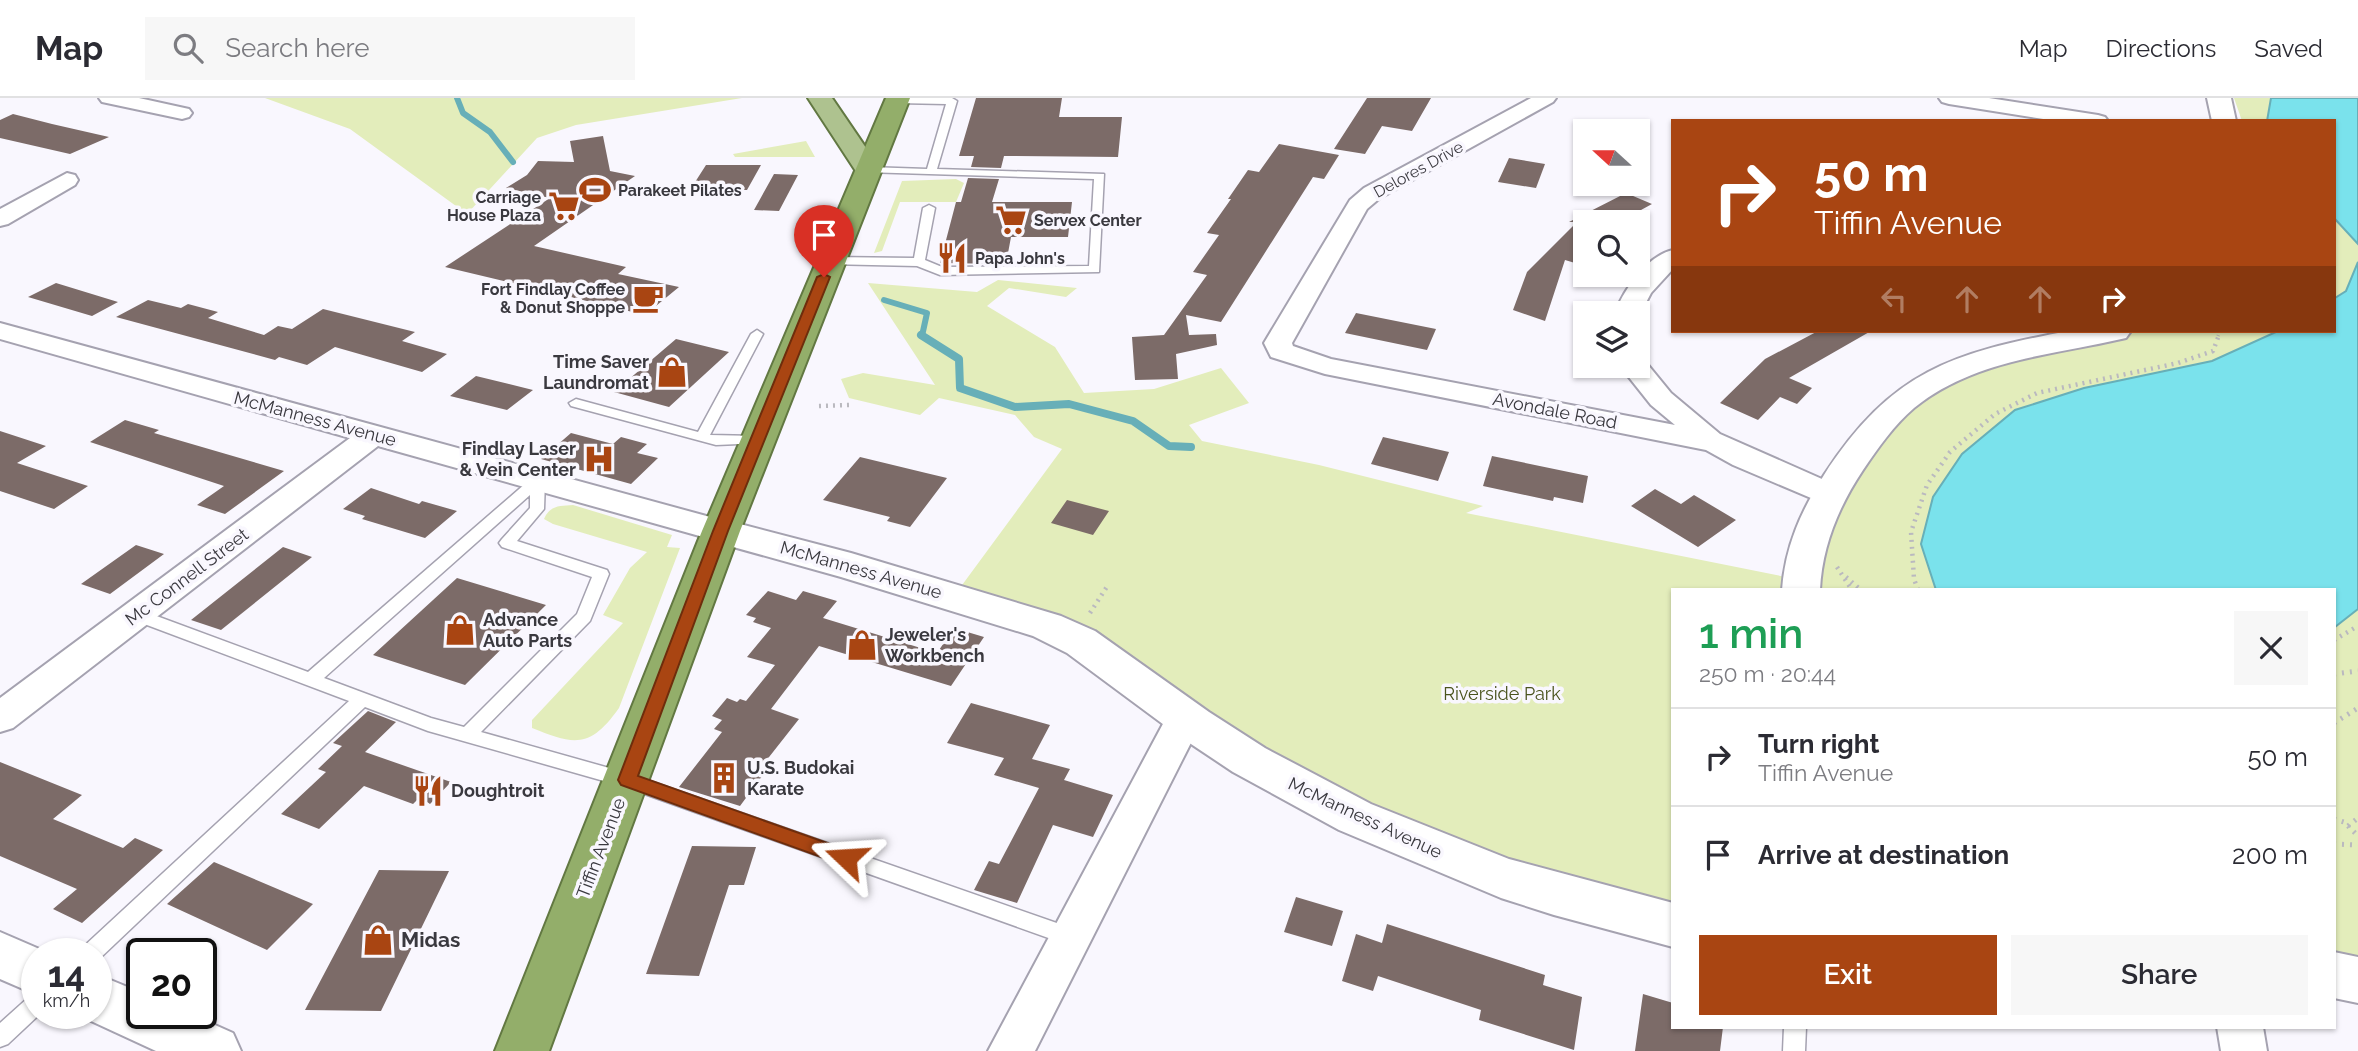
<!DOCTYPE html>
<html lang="en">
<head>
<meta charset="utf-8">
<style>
  body { margin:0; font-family:Raleway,sans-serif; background:#f7f7f7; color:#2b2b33; height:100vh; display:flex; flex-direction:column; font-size:26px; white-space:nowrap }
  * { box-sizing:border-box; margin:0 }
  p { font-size:23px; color:#7c7c81 }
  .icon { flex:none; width:38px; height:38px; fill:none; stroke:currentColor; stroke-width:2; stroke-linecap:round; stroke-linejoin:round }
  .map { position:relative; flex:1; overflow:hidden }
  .sheet { position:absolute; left:1671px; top:490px; width:665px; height:441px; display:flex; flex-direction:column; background:#fff; border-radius:0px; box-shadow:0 2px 5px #0004 }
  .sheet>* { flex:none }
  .top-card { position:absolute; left:1671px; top:21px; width:665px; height:214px; border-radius:0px; box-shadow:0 2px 5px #0004; background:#a94512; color:#fff; overflow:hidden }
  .needle { width:46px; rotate:291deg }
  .buttons { position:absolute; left:1573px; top:21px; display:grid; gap:14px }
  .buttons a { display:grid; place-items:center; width:77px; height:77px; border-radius:0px; background:#fff; box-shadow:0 2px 5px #0004; font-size:35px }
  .speed { position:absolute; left:21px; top:840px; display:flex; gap:14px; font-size:35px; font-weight:700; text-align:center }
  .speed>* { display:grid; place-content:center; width:91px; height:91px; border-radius:50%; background:#fff; box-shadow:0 2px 5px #0004; line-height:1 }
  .speed small { font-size:18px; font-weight:400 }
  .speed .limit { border:4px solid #111; border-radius:10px; background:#fff; color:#111 }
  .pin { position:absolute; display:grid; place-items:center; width:60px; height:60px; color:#fff; margin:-72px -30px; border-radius:50% 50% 50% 0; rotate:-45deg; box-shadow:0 0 7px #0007 }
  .pin .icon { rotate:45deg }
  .me { position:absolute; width:77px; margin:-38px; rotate:290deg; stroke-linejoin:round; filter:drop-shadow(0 0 5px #0008) }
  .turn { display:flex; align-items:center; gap:24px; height:147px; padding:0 28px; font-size:32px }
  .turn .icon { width:91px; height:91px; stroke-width:2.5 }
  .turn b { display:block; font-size:49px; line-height:60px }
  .lanes { display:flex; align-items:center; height:66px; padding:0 28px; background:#0003; justify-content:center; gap:35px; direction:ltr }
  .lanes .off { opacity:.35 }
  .round { display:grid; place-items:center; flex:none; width:74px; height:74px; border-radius:0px; background:#f7f7f7 }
  .headline { display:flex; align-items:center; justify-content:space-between; height:119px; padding:0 28px }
  h1 { font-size:42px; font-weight:600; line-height:52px; color:#1e9e55 }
  .button { display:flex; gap:14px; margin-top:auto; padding:14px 28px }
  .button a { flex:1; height:80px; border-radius:0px; background:#a94512; color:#fff; font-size:28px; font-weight:600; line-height:80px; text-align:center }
  .button a+a { background:#f7f7f7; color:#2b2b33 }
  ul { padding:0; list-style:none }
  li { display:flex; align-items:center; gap:21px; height:98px; padding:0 28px; border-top:2px solid #e1e1e2 }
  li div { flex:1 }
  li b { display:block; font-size:26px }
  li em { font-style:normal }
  header { display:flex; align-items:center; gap:42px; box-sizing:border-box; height:98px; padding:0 35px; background:#fff; border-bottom:2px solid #e1e1e2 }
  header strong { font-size:33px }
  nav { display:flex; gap:38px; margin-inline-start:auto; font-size:24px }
  .search { width:490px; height:63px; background:#f7f7f7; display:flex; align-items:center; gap:18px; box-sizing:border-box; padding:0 24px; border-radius:0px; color:#7c7c81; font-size:26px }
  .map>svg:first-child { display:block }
  .green { fill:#e3edbb }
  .water { fill:#7ae2ec; stroke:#67afb8; stroke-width:2 }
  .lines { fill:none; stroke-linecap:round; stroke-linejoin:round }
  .stream-far1 { stroke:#67afb8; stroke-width:6 }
  .stream { stroke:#67afb8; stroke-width:8 }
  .building { fill:#7c6b68 }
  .service-casing { stroke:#a5a2b0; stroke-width:3 }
  .minor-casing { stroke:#a5a2b0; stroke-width:4 }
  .tertiary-casing { stroke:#a5a2b0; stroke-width:4 }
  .secondary-casing { stroke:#a5a2b0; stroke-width:4 }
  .primary-casing { stroke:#627842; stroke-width:4 }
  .trunk-casing { stroke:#627842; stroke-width:4 }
  .path-far2 { stroke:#bab9bf; stroke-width:3.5; stroke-dasharray:1 3.5; stroke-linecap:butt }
  .path-far1 { stroke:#bab9bf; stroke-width:4.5; stroke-dasharray:2 5; stroke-linecap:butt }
  .path { stroke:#bab9bf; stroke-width:5; stroke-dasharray:2 6; stroke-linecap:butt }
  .service { fill:#fff; fill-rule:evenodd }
  .minor { fill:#fff; fill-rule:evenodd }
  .tertiary { fill:#fff; fill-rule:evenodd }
  .secondary { fill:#fff; fill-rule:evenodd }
  .primary { fill:#aec28f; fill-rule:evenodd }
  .trunk { fill:#93ae6a; fill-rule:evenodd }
  .route { fill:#a94512; stroke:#6e2d0c; stroke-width:2 }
  .labels { text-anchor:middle; stroke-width:7; stroke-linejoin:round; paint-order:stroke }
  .far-street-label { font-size:16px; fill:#3a393f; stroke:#f9f7fe }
  .far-poi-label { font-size:16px; font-weight:bold; fill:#3a393f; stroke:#f9f7fe; text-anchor:start }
  .poi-label { font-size:18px; font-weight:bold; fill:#3a393f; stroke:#f9f7fe; text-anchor:start }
  .street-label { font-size:18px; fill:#3a393f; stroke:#f9f7fe }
  .park-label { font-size:18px; fill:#4a531d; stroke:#f9f7fe }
  .near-poi-label { font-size:21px; font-weight:bold; fill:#3a393f; stroke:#f9f7fe; text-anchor:start }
</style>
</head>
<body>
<header>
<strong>Map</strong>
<div class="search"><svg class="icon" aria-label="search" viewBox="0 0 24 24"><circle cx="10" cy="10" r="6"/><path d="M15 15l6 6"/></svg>Search here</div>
<nav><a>Map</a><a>Directions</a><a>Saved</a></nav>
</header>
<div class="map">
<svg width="2358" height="953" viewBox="0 0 2358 953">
  <rect width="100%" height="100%" fill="#f9f7fe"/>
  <path class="green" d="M265 0H742L576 27 537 40 467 116 350 31Z
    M2234 0H2273L2267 23H2242Z
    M806 43 815 59H735L733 56Z
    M956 81 964 85 956 104H900L882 153 874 155 902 83Z
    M2335 121 2358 146V882L2335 877 2334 492H1673V827L1426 750 1081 544 954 498 1062 351 1034 339 1015 317 939 300 920 317 849 300 841 281 863 275 935 287 868 185 977 194 998 182 1077 190 1066 199 1009 190 987 208 1055 249 1084 295 1154 291 1221 270 1249 305 1189 327 1202 343 1319 367 1483 408 1466 415 1801 482 1809 446 1904 302 2035 250 2115 233H2334Z
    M573 407 672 437 667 449 680 450 619 610C590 651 574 647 532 630V622L623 525 603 517 630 470 647 454 553 426 544 421C550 407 560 408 573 407Z"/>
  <path class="water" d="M2271 0H2358V146L2335 121 2334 23H2267Z
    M2358 164V511L2335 529 2334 492H1936L1921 446 1933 399 1962 356 2015 312 2084 290 2212 263 2278 233H2334L2335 200 2346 193Z"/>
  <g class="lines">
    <path class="stream-far1" d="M457 0 463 15 490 34 513 64
      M884 202 927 215 922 238"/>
    <path class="stream" d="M921 237 959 261 960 290 1015 309 1069 306 1133 323 1169 348 1191 349"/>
  </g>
  <path class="building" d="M976 0H1062L1059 19H1122L1118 59 1004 58 1001 70 971 69 974 58H959Z
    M1367 0H1431L1412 33 1382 28 1365 56 1334 51Z
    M13 16 52 26 109 39 70 56 0 40V22Z
    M603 38 610 73 635 78 534 148 626 169 618 176 679 189 645 217 445 169 550 100 506 90 527 77 538 63 574 64 570 43Z
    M1279 46 1339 57 1324 81 1313 79 1221 224 1186 217 1189 237 1216 236 1217 247 1176 256 1178 281 1135 282 1132 239 1164 237 1207 177 1193 174 1219 137 1207 135 1231 101H1228L1248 72 1259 74Z
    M1509 60 1545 66 1536 90 1498 84Z
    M706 67H761L747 92H690Z
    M774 76 798 77 779 113 754 112Z
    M968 80 999 81 992 104H1072L1068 139H1011L1006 166 940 165 956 104H961Z
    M1626 95 1652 106 1619 124H1586V154L1575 165 1565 162 1545 223 1513 212 1527 174 1577 124H1569Z
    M56 185 118 204 92 218 28 199Z
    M148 202 181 210 188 206 218 214 208 220 264 237 278 228 292 231 323 211 415 234 402 243 447 256 422 274 335 249 307 267 279 259 275 262 116 219Z
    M1356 215 1436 231 1427 252 1345 235Z
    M1818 233H1871L1789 280 1812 290 1797 306 1780 299 1758 322 1720 305 1765 261Z
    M676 241 729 254 669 309 614 294Z
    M476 278 533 292 507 312 450 298Z
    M125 322 159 332 154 335 284 373 225 416 197 407 224 388 90 344Z
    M0 333 46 348 17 365 88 388 54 411 0 393Z
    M571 335 613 346 621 339 647 346 637 355 658 360 631 386 541 361Z
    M1383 339 1449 354 1438 383 1371 366Z
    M1492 358 1588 378 1583 405 1554 399 1553 403 1483 388Z
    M860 359 926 375 947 380 910 429 887 423 890 419 823 402Z
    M371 390 419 406 422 403 457 413 425 440 362 421 365 418 343 411Z
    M1655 391 1681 406 1694 397 1736 422 1698 449 1631 408Z
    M1067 402 1109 413 1093 437 1051 425Z
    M136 447 164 456 110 496 81 486Z
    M283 449 312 459 221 532 191 522Z
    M457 480 546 507 465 587 373 557Z
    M768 493 796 502 803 493 837 503 823 520 937 555 954 530 984 539 951 588 819 548 771 611 799 621 762 668 768 670 740 708 679 689 722 634 714 631 722 622 712 618 727 600 737 604 740 601 746 603 775 567 747 559 771 530 753 524 756 520 746 517Z
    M971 605 1050 627 1032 661 1070 671 1064 682 1113 697 1093 739 1053 727 1017 805 974 792 989 763 999 766 1039 690 994 677 1004 660 947 645Z
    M368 613 396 624 365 654 451 684 430 706 420 699 413 706 364 688 319 731 281 716 326 674 318 671 342 648 333 645Z
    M0 664 82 697 53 721 123 750 135 740 163 752 82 825 53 811 77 791 0 758Z
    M692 748 756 749 744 787H729L699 878 646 876Z
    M214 764 313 806 267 852 167 806Z
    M379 772 449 773 381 913 305 912Z
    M1296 799 1343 813 1332 848 1284 834Z
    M1387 826 1545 877 1543 887 1582 899 1574 952 1479 922 1481 912 1378 878 1373 893 1342 883 1356 836 1382 845Z
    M1643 896 1673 905V929H1723L1720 953H1635Z"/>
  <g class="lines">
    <defs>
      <path id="service" d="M893 0H952L957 3 937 71 1104 76 1099 174 940 177 917 168 826 166 824 163 830 159 914 160 923 110 929 107 935 110 925 162 942 169 1089 168 1094 81 864 74 863 72 868 69 927 71 946 6 897 5 894 4Z
        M757 232 763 236 710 337 757 338 764 342 762 345 716 347 571 308 569 305 576 301 698 334 751 236Z
        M538 377 545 382 544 411 517 443 607 472 609 476 590 523 481 634 627 675 1071 830 1078 833 1081 839 1078 845 1071 848 625 689 428 633 365 609 97 863 96 856H80L83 849 349 603 131 521 129 517 131 513H143L308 574 533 379ZM530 397V410L502 441 499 445 502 449 592 479 577 516 464 629 431 620 324 580Z
        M37 895V915H41L8 946 0 949V925L30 898Z
        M1784 929H1806L1805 953H1783Z"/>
      <path id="minor" d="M99 0H139L189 11 192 15 189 19 182 21 102 4Z
        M1531 0H1556L1553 4 1380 100 1367 111 1292 245 1293 248 1331 261 1675 327 1651 307 1620 268H1638V261L1644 262 1671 295 1720 336 1840 389 1845 396 1840 403 1829 406 1818 403 1733 367 1706 352 1325 276 1271 259 1264 245 1350 102 1364 90Z
        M1939 0H1989L2098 17 2105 19 2108 23H2056L1949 6 1942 4Z
        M67 75 75 77 78 82 75 87 8 126 0 128V111Z
        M1673 152V171L1651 195 1638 220V215H1615C1624 191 1647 158 1673 152Z
        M0 225 732 425 737 433 732 441 721 444 378 348 13 630 0 634V600L350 340 0 241Z
        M1185 605 1198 609 1204 619 1035 953H988L1172 609Z
        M2217 929H2263L2267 953H2221Z"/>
      <path id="tertiary" d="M2207 0H2231L2236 23H2212Z
        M2069 233H2131L2126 240C2054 257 1974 261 1914 310 1894 327 1878 350 1863 372 1839 408 1822 448 1820 492H1782C1785 449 1801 413 1824 377 1892 273 1951 255 2069 233Z
        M0 834 51 856H37V897L0 881Z
        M96 876 142 895V915H188L233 935 241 953H156L78 917 96 915Z"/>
      <path id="secondary" d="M721 421 851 455 1061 518 1095 533 1209 614 1265 650 1371 706 1509 761 1673 805V849L1554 817 1501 800 1339 732 1233 674 1179 638 1067 555 1033 538 841 479 708 442 702 433 708 424Z
        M2334 854 2358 859V905L2334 900Z"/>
      <path id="primary" d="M808 0H832L881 72 877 78 868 80 859 78Z"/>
      <path id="trunk" d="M886 0H910L740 433 549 953H495L702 433Z"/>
    </defs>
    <use href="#service" class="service-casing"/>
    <use href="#minor" class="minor-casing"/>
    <use href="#tertiary" class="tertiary-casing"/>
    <use href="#secondary" class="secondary-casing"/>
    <use href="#primary" class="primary-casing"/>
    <use href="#trunk" class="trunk-casing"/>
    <path class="path-far2" d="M2218 238 2220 233"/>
    <path class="path-far1" d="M819 308 849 307
      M1837 469 1852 492
      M1846 479 1861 492
      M1918 492 1914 481 1911 434 1927 387 1950 354 1995 316 2037 295 2178 265 2213 253 2219 237
      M1090 515 1108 487
      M2334 542 2358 528"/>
    <path class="path" d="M2334 576 2358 573
      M2334 625 2358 610
      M2334 721 2344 724 2358 738
      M2348 728 2358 720
      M2334 746 2358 747"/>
    <use href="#service" class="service"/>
    <use href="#minor" class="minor"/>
    <use href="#tertiary" class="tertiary"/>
    <use href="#secondary" class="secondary"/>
    <use href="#primary" class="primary"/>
    <use href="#trunk" class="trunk"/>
  </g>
  <path class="route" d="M824 176 830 179 728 433 638 678 853 754 856 760 853 766 846 768 621 687 618 682 713 433 817 179Z"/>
  <defs>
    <symbol id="stadium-bare" viewBox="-9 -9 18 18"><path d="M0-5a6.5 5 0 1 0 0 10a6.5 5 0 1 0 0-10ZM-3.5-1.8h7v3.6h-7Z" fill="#a94512" stroke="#f9f7fe" stroke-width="2.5" paint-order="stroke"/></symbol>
    <symbol id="supermarket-bare" viewBox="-9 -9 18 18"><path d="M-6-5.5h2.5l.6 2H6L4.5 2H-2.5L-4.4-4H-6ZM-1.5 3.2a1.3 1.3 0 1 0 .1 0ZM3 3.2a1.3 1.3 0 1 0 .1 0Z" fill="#a94512" stroke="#f9f7fe" stroke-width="2.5" paint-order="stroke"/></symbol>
    <symbol id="restaurant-bare" viewBox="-9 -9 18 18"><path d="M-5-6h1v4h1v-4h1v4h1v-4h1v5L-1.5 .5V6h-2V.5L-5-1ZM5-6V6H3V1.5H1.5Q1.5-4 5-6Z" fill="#a94512" stroke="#f9f7fe" stroke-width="2.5" paint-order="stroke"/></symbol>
    <symbol id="cafe-bare" viewBox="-9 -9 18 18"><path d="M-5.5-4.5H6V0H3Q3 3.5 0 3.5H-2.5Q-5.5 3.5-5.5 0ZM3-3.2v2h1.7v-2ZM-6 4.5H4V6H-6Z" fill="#a94512" stroke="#f9f7fe" stroke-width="2.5" paint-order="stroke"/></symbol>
    <symbol id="shop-bare" viewBox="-9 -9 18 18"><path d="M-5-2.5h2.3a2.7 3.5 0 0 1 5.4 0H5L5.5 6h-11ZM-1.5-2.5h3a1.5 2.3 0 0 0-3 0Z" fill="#a94512" stroke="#f9f7fe" stroke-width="2.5" paint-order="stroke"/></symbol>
    <symbol id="hospital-bare" viewBox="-9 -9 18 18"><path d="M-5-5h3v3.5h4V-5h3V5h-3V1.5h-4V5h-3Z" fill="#a94512" stroke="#f9f7fe" stroke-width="2.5" paint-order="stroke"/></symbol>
    <symbol id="building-bare" viewBox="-9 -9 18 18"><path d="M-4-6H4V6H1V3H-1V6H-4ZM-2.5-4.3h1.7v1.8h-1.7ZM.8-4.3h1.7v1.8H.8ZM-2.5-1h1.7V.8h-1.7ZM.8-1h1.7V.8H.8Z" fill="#a94512" stroke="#f9f7fe" stroke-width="2.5" paint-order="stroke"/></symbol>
  </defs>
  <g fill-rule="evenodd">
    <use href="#stadium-bare" x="573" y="70" width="44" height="44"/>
    <use href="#supermarket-bare" x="542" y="86" width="44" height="44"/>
    <use href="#supermarket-bare" x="989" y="100" width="44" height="44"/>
    <use href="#restaurant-bare" x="930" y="138" width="44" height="44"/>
    <use href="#cafe-bare" x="626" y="178" width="44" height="44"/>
    <use href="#shop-bare" x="650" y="252" width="44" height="44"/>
    <use href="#hospital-bare" x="577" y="339" width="44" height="44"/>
    <use href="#shop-bare" x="438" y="510" width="44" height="44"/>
    <use href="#shop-bare" x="840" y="525" width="44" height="44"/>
    <use href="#building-bare" x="702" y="658" width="44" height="44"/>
    <use href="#restaurant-bare" x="406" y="671" width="44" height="44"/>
    <use href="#shop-bare" x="356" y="820" width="44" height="44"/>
  </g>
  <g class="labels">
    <g class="far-street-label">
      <text transform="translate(1418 71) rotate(-29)" y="6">Delores Drive</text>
    </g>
    <g class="far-poi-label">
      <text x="618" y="98">Parakeet Pilates</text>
      <text x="541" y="105" text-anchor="end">Carriage<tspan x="541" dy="18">House Plaza</tspan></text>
      <text x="1034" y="128">Servex Center</text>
      <text x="975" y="166">Papa John's</text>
      <text x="625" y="197" text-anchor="end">Fort Findlay Coffee<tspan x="625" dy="18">&amp; Donut Shoppe</tspan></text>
    </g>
    <g class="poi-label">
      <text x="649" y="270" text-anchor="end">Time Saver<tspan x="649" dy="21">Laundromat</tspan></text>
      <text x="576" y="357" text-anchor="end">Findlay Laser<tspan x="576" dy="21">&amp; Vein Center</tspan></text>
      <text x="483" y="528">Advance<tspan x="483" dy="21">Auto Parts</tspan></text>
      <text x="885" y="543">Jeweler's<tspan x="885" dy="21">Workbench</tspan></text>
      <text x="747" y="676">U.S. Budokai<tspan x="747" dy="21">Karate</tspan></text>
      <text x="451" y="699">Doughtroit</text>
    </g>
    <g class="street-label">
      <text transform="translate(1555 313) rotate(11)" y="6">Avondale Road</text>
      <text transform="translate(315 321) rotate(15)" y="6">McManness Avenue</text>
      <text transform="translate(861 472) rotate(16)" y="6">McManness Avenue</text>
      <text transform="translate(187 479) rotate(-37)" y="6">Mc Connell Street</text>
      <text transform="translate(1365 720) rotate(25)" y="6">McManness Avenue</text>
      <text transform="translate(601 750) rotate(-69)" y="6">Tiffin Avenue</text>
    </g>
    <g class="park-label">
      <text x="1502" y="602">Riverside Park</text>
    </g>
    <g class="near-poi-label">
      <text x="401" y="849">Midas</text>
    </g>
  </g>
</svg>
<div class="buttons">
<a><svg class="needle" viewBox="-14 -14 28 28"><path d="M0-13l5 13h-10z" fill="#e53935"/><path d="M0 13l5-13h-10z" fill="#7c7c81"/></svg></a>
<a><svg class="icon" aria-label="search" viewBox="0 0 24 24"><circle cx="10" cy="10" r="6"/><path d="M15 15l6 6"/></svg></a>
<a><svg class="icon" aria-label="layers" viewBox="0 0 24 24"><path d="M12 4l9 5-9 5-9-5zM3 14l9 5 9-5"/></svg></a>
</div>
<div class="speed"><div>14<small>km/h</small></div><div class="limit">20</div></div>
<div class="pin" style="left:824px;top:179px;background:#d93025"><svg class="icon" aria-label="arrive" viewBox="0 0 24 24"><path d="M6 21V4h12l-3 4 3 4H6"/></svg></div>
<svg class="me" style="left:846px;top:760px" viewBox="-20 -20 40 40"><path d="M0-17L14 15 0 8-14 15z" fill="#a94512" stroke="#fff" stroke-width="4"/></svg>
<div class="top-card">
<div class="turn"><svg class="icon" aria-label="right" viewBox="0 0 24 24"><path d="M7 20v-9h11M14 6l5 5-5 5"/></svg><div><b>50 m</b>Tiffin Avenue</div></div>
<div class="lanes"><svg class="icon off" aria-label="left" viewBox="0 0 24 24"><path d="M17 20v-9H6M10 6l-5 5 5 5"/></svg><svg class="icon off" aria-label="ahead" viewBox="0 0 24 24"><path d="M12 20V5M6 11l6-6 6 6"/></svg><svg class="icon off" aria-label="ahead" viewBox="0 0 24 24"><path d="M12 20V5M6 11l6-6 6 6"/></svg><svg class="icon" aria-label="right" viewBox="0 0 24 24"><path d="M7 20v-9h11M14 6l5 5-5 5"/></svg></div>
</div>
<section class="sheet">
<div class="headline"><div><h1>1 min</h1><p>250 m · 20:44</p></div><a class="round"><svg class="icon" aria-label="close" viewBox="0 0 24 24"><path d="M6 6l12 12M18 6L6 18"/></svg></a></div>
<ul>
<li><svg class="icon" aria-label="right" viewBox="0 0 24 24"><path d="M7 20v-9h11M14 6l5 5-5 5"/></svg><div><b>Turn right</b><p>Tiffin Avenue</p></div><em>50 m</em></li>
<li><svg class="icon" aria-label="arrive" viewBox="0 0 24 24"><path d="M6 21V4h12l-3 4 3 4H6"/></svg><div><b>Arrive at destination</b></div><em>200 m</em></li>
</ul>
<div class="button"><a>Exit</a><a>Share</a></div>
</section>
</div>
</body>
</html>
